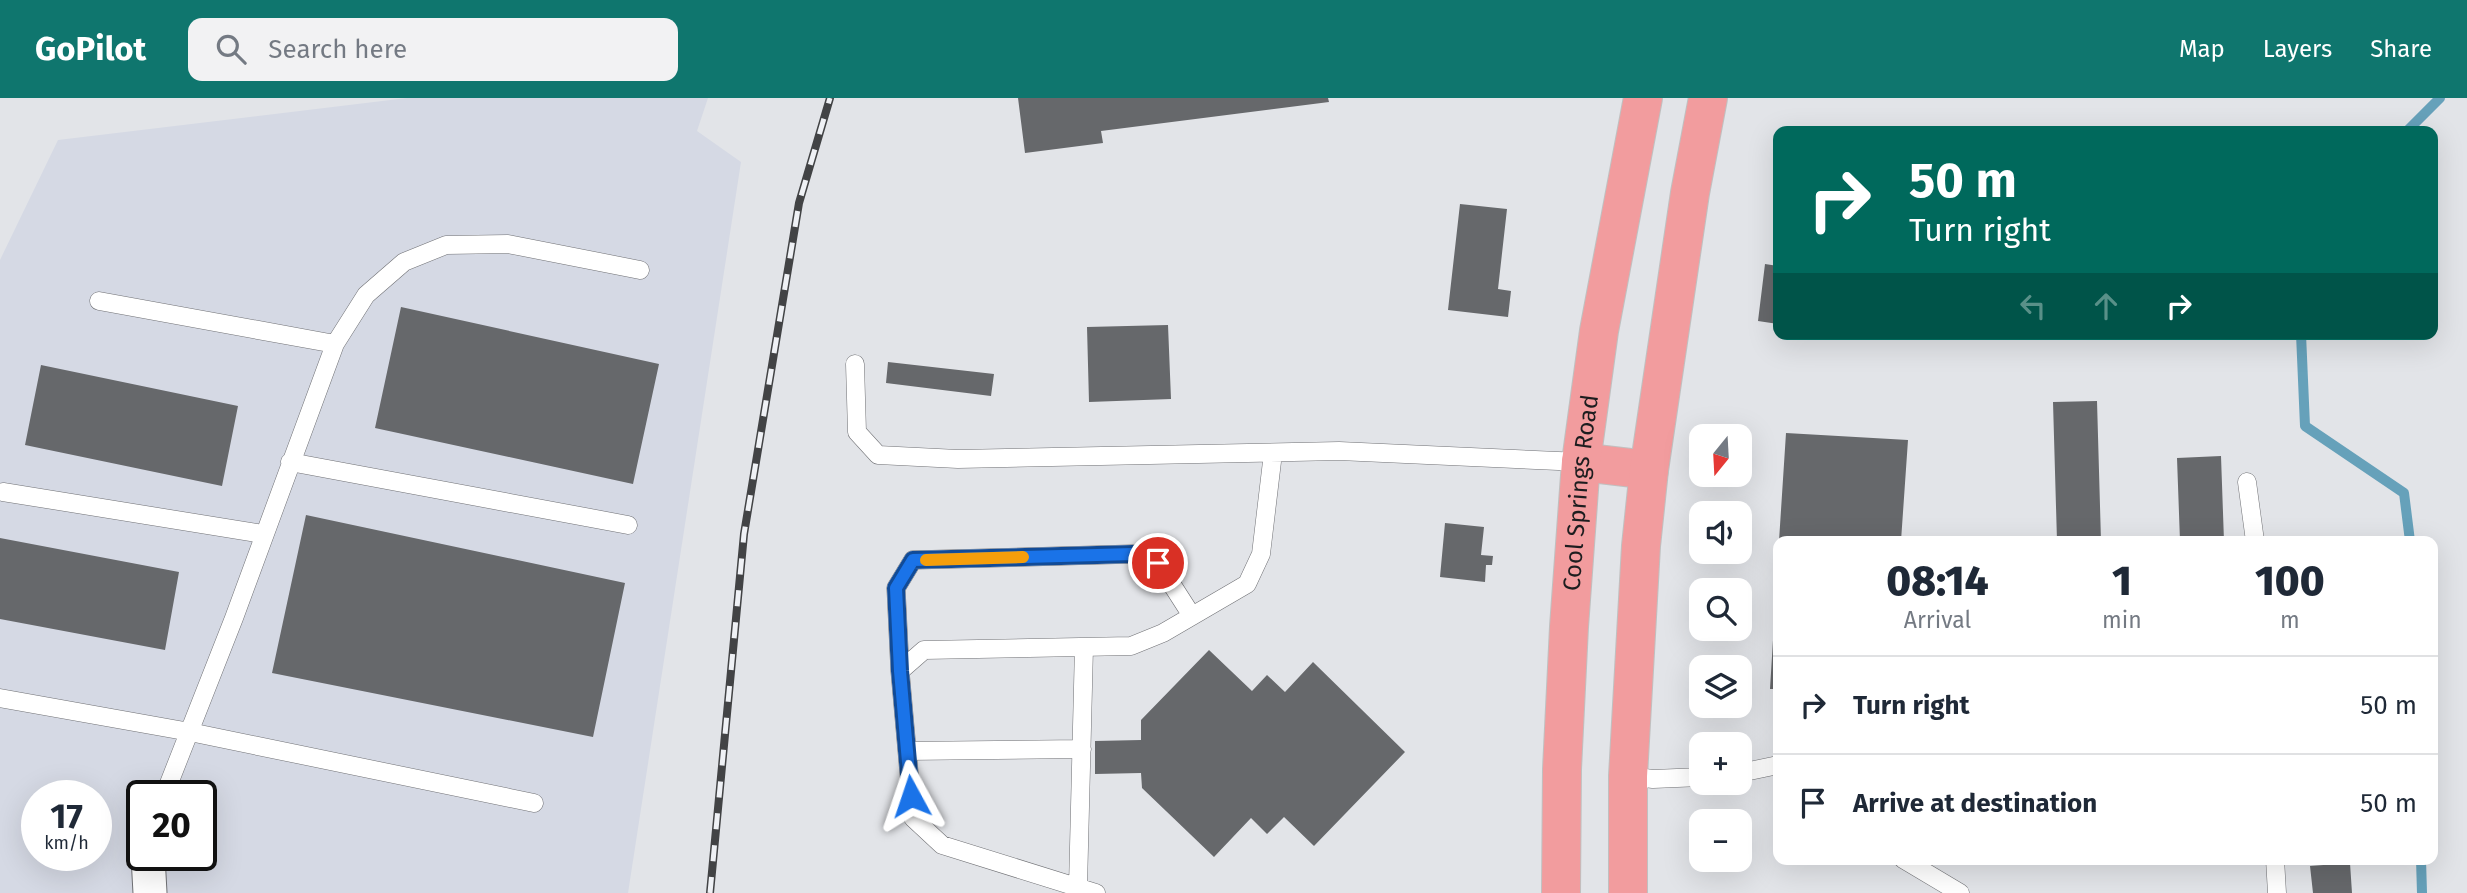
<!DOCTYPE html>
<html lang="en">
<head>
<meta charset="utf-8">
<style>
  body { margin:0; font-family:"Fira Sans",sans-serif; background:#f2f2f3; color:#1f2937; height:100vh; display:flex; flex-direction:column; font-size:26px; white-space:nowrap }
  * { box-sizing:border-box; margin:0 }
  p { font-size:23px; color:#747a83 }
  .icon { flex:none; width:38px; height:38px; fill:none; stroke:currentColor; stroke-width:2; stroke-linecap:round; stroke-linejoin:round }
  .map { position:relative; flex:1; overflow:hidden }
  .drawer { position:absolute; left:1773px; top:438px; width:665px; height:329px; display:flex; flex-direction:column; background:#fff; border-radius:14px; box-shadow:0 7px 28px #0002 }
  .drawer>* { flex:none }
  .banner { position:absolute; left:1773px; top:28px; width:665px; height:214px; border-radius:14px; box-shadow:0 7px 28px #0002; background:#00695c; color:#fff; overflow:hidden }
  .needle { width:46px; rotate:198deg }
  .buttons { position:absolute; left:1689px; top:326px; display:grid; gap:14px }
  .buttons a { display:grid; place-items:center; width:63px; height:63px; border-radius:14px; background:#fff; box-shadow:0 7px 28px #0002; font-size:35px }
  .speed { position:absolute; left:21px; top:682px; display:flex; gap:14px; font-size:35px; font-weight:700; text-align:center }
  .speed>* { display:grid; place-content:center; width:91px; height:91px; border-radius:50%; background:#fff; box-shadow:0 7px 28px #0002; line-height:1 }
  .speed small { font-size:18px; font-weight:400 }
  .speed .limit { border:4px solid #111; border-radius:10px; background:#fff; color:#111 }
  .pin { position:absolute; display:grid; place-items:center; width:60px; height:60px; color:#fff; margin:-30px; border:4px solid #fff; border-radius:50%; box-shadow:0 2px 7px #0007 }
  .me { position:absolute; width:77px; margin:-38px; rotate:355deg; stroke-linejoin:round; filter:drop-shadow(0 0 5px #0008) }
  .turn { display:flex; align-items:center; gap:24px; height:147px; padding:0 21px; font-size:32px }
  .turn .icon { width:91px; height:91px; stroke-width:2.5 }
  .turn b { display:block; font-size:49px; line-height:60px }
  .lanes { display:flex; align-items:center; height:66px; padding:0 21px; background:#0003; justify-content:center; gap:35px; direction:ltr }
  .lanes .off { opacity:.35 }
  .eta { display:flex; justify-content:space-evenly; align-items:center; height:119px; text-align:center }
  .eta b { font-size:42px; font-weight:800; line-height:49px }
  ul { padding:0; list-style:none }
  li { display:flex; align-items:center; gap:21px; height:98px; padding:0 21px; border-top:2px solid #e0e1e3 }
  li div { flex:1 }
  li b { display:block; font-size:26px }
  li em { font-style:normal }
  header { display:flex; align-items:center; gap:42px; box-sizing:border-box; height:98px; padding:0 35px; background:#0f766e; color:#fff }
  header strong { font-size:33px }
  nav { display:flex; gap:38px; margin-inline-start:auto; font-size:24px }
  .search { width:490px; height:63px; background:#f2f2f3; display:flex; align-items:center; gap:18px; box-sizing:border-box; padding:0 24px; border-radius:14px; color:#747a83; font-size:26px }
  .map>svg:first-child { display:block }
  .built { fill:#d5d9e4; fill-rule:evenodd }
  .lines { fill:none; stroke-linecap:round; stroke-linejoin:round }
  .stream { stroke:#66a1ba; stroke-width:10 }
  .building { fill:#66686b }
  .service-casing { stroke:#707175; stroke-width:19 }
  .minor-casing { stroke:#707175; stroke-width:35 }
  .primary-casing { stroke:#c0c0c0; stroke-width:40 }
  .service { stroke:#fff; stroke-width:18 }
  .minor { stroke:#fff; stroke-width:33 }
  .primary { stroke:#f29c9e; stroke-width:38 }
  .rail-casing { stroke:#424345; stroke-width:8 }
  .rail { stroke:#eff1f5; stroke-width:5; stroke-dasharray:16; stroke-linecap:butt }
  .route-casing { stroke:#114b97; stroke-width:18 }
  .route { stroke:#1a73e8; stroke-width:12 }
  .slow { stroke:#f59e0b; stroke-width:12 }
  .labels { text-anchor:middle; stroke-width:6; stroke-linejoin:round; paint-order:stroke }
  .street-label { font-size:24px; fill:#1d1d1f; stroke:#eff1f5 }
</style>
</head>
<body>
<header>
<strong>GoPilot</strong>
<div class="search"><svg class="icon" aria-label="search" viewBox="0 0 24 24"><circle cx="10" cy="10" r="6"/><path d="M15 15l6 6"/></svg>Search here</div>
<nav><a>Map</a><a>Layers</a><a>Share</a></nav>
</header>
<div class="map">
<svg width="2467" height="795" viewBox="0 0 2467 795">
  <rect width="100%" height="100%" fill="#e2e4e8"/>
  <path class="built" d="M407 0H708L697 33 741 64 628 795H0V162L58 42ZM37 698H96V758H37ZM142 698H201V758H142Z"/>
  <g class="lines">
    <path class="stream" d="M2407 33 2440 0
      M2301 236 2305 328 2404 395 2410 443
      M2421 761 2422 795"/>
  </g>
  <path class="building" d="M1018 0H1328L1329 4 1101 33 1103 45 1025 55Z
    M1460 106 1507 111 1498 191 1511 193 1508 219 1448 212Z
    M1765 166 1778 168V226L1758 223Z
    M401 209 659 266 633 386 375 330Z
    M1168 227 1171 301 1089 304 1087 229Z
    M888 264 994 276 991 298 886 285Z
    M41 267 238 308 222 388 25 347Z
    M2097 303 2101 443H2057L2053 304Z
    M1786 335 1908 342 1901 443H1779Z
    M2221 358 2224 443H2180L2177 360Z
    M306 417 625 485 593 639 272 575Z
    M1445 425 1484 429 1481 457 1493 458 1492 467H1486L1485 484 1440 479Z
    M0 440 179 474 165 552 0 521Z
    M1776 493H1778V591H1770Z
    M1209 552 1252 593 1267 577 1285 594 1313 564 1405 654 1314 748 1284 719 1267 736 1251 720 1214 759 1142 690 1141 675 1095 676V643L1141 642V622Z
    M2350 765 2352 795H2313L2310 768Z"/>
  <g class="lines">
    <defs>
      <path id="service" d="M99 203 335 246
        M855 266 857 334 878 357 958 361 1339 353 1581 364
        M290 364 628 427
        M2247 384 2255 443
        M3 394 263 436
        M900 573 896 490 913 462 1133 456 1158 465 1192 518
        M0 600 190 634 534 705
        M907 653 1082 651
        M1740 675 1778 667
        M1628 678 1653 681 1701 679
        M164 698 234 520 335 246 366 197 404 164 446 147 508 146 640 172
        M1903 761 1960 795
        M2275 761 2277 795
        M1078 789 1084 549
        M1096 795 942 747 913 720 900 573 924 552 1131 548 1163 535 1247 486 1261 456 1273 355"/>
      <path id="minor" d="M148 758 150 795"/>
      <g id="primary">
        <path d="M1581 364 1649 372"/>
        <path id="s1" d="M1561 795 1562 671 1569 529 1581 364 1599 233 1643 0"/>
        <path d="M1628 795V678L1641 448 1649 372 1690 95 1708 0"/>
      </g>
    </defs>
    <use href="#service" class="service-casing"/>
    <use href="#minor" class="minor-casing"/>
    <use href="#primary" class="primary-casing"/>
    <use href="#service" class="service"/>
    <use href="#minor" class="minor"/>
    <use href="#primary" class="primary"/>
    <defs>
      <path id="rail" d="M710 795 744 436 799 105 830 0"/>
    </defs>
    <use href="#rail" class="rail-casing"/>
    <use href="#rail" class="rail"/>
  </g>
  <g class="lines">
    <defs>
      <path id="route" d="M911 698 900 573 896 490 913 462 1133 456 1158 465"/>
    </defs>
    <use href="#route" class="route-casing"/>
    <use href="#route" class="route"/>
    <path class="slow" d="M926 462 1023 459"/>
  </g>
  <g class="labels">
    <g class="street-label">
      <text dy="8" stroke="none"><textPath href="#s1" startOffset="401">Cool Springs Road</textPath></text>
    </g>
  </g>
</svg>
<div class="buttons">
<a><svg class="needle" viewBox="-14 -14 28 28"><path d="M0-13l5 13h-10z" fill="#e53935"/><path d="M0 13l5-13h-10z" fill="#747a83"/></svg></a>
<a><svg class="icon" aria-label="sound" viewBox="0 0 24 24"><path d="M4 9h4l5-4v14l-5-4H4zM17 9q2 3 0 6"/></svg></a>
<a><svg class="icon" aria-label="search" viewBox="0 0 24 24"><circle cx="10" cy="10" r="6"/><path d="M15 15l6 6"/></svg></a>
<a><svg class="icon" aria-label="layers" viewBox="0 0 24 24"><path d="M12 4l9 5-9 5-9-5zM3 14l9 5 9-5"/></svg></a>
<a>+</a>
<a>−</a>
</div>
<div class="speed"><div>17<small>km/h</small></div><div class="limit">20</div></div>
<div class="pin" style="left:1158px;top:465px;background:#d93025"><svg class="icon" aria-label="arrive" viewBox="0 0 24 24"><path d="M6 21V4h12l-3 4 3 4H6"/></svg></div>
<svg class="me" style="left:911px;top:698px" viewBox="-20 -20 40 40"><path d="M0-17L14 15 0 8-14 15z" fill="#1a73e8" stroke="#fff" stroke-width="4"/></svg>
<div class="banner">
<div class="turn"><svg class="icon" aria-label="right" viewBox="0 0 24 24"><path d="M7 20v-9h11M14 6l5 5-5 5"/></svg><div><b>50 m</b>Turn right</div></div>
<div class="lanes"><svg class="icon off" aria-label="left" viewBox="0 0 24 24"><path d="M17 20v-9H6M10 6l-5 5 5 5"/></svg><svg class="icon off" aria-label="ahead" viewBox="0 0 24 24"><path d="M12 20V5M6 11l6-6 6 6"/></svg><svg class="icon" aria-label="right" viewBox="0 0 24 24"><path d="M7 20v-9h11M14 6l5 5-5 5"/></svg></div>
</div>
<section class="drawer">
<div class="eta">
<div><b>08:14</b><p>Arrival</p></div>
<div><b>1</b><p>min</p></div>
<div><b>100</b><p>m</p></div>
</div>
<ul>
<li><svg class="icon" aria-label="right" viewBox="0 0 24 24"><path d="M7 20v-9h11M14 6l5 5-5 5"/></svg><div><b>Turn right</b></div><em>50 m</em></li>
<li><svg class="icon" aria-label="arrive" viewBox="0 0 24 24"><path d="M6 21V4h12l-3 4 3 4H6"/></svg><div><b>Arrive at destination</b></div><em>50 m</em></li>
</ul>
</section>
</div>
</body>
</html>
